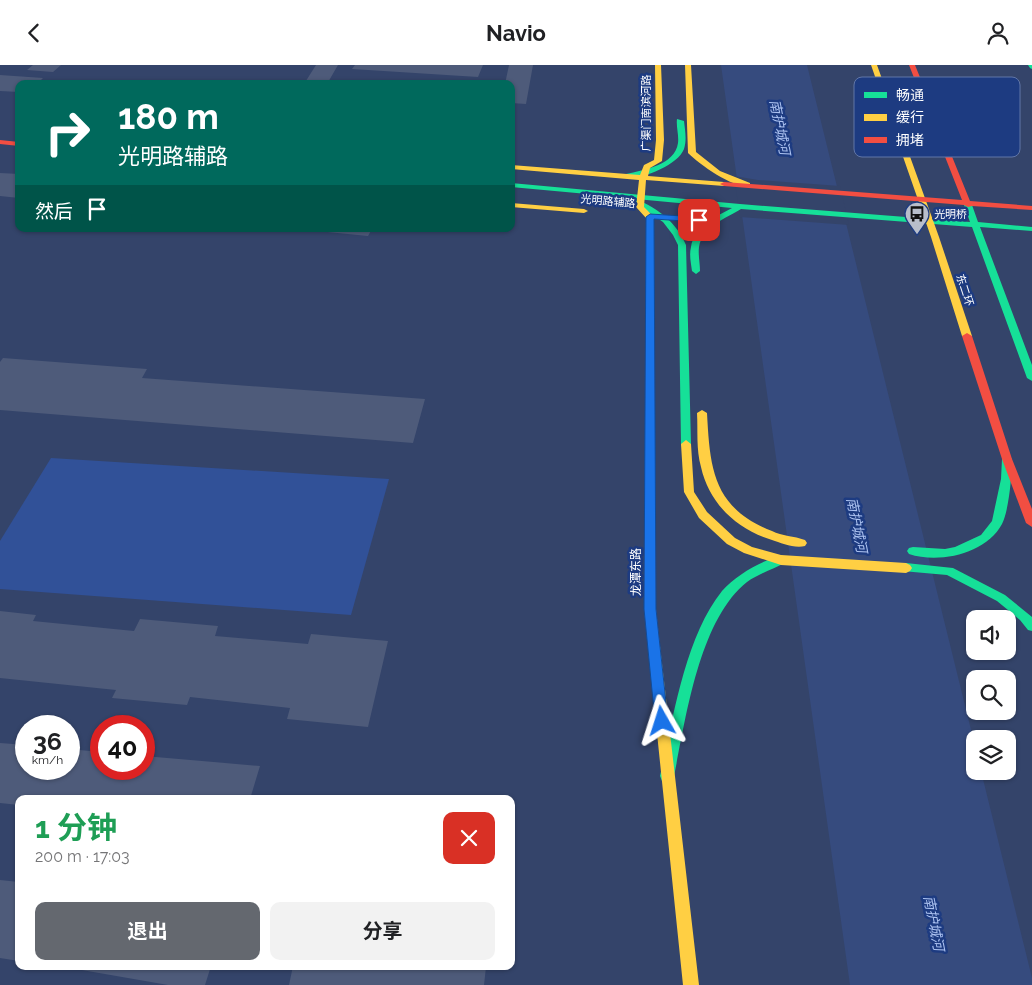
<!DOCTYPE html>
<html lang="zh">
<head>
<meta charset="utf-8">
<style>
  body { margin:0; font-family:Raleway,"Noto Sans SC",sans-serif; background:#f2f2f2; color:#202124; height:100vh; display:flex; flex-direction:column; font-size:19px; white-space:nowrap }
  * { box-sizing:border-box; margin:0 }
  p { font-size:16px; color:#757577 }
  .icon { flex:none; width:28px; height:28px; fill:none; stroke:currentColor; stroke-width:2; stroke-linecap:round; stroke-linejoin:round }
  .map { position:relative; flex:1; overflow:hidden }
  .details { position:absolute; left:15px; top:730px; width:500px; height:175px; display:flex; flex-direction:column; background:#fff; border-radius:10px; box-shadow:0 1px 4px #0004 }
  .details>* { flex:none }
  .banner { position:absolute; left:15px; top:15px; width:500px; height:152px; border-radius:10px; box-shadow:0 1px 4px #0004; background:#00695c; color:#fff; overflow:hidden }
  .fabs { position:absolute; left:966px; top:545px; display:grid; gap:10px }
  .fabs a { display:grid; place-items:center; width:50px; height:50px; border-radius:10px; background:#fff; box-shadow:0 1px 4px #0004; font-size:25px }
  .speed { position:absolute; left:15px; top:650px; display:flex; gap:10px; font-size:25px; font-weight:700; text-align:center }
  .speed>* { display:grid; place-content:center; width:65px; height:65px; border-radius:50%; background:#fff; box-shadow:0 1px 4px #0004; line-height:1 }
  .speed small { font-size:12px; font-weight:400 }
  .speed .limit { border:8px solid #d22; background:#fff; color:#111 }
  .pin { position:absolute; display:grid; place-items:center; width:42px; height:42px; color:#fff; margin:-21px; border-radius:10px; box-shadow:0 2px 8px #0006 }
  .me { position:absolute; width:55px; margin:-28px; rotate:354deg; stroke-linejoin:round; filter:drop-shadow(0 0 4px #0008) }
  .turn { display:flex; align-items:center; gap:18px; height:105px; padding:0 20px; font-size:22px }
  .turn .icon { width:65px; height:65px; stroke-width:2.5 }
  .turn b { display:block; font-size:35px; line-height:42px }
  .then { display:flex; align-items:center; height:48px; padding:0 20px; background:#0003; gap:10px; font-size:19px }
  .round { display:grid; place-items:center; flex:none; width:52px; height:52px; border-radius:10px; background:#f2f2f2 }
  .headline { display:flex; align-items:center; justify-content:space-between; height:85px; padding:0 20px }
  h1 { font-size:30px; font-weight:700; line-height:38px; color:#1e9e55 }
  .primary-button { display:flex; gap:10px; margin-top:auto; padding:10px 20px }
  .primary-button a { flex:1; height:58px; border-radius:10px; background:#64686f; color:#fff; font-size:20px; font-weight:700; line-height:58px; text-align:center }
  .primary-button a+a { background:#f2f2f2; color:#202124 }
  header { display:flex; justify-content:space-between; align-items:center; height:65px; padding:0 20px; background:#fff; font-size:22px; font-weight:700 }
  .map>svg:first-child { display:block }
  .green { fill:#315198 }
  .water { fill:#364b7e }
  .pier { fill:#34446a }
  .building { fill:#4e5b7a }
  .lines { fill:none; stroke-linecap:round; stroke-linejoin:round }
  .fast { fill:#16e098; fill-rule:evenodd }
  .slow { fill:#ffcf43; fill-rule:evenodd }
  .jam { fill:#f24e42; fill-rule:evenodd }
  .route { fill:#1a73e8; stroke:#114b97 }
  .labels { text-anchor:middle; stroke-width:5; stroke-linejoin:round; paint-order:stroke }
  .far-street-label { font-size:11px; fill:#fff; stroke:#1d3b81 }
  .far-poi-label { font-size:11px; fill:#fff; stroke:#1d3b81; text-anchor:start }
  .street-label { font-size:12px; fill:#fff; stroke:#1d3b81 }
  .water-label { font-size:14px; font-style:italic; fill:#adc3f1; stroke:#1d3b81 }
  .key { fill:#1d3b81; stroke:#6176a7; stroke-width:1 }
  .key-label { font-size:14px; fill:#fff }
</style>
</head>
<body>
<header><svg class="icon" aria-label="back" viewBox="0 0 24 24"><path d="M15 5l-7 7 7 7"/></svg>Navio<svg class="icon" aria-label="person" viewBox="0 0 24 24"><circle cx="12" cy="8" r="4"/><path d="M4 21q1-7 8-7t8 7"/></svg></header>
<div class="map">
<svg width="1032" height="920" viewBox="0 0 1032 920">
  <rect width="100%" height="100%" fill="#34446a"/>
  <path class="green" d="M51 393 389 414 351 550 0 524V476Z"/>
  <path class="water" d="M721 0H807L975 681V706H981L1032 913V920H850Z"/>
  <path class="pier" d="M734 111 758 115 840 121 849 160 740 152Z"/>
  <path class="building" d="M33 0H61L53 7 27 5Z
    M316 0H338L327 19H304Z
    M355 0H483L478 12 352 4Z
    M509 0H533L526 39 511 38V19H505Z
    M0 10 43 13 37 19H19V27L0 26Z
    M68 15 99 17V19H64Z
    M0 108 19 109V133L0 131Z
    M297 164H372L368 171Z
    M3 293 147 304 142 313 425 334 413 378 0 345V297Z
    M0 546 36 550 33 556 134 566 140 554 218 561 215 571 308 579 311 569 388 576 368 662 287 654 290 643 190 632 187 640 112 633 116 625 0 613Z
    M0 678 26 680V704H69V684L101 687V704H144V691L260 701 250 734H19V740L0 738Z
    M0 815 19 817V896L0 893Z
    M59 901H211L205 920H168Z
    M293 901H475L486 902 484 920H289Z"/>
  <g class="lines">
    <path class="fast" d="M1028 0H1032V4L1030 3Z
      M677 54 684 56C685 65 687 75 684 84 678 100 643 114 626 113V109C644 105 675 100 678 78 679 70 676 62 677 54Z
      M511 118 740 139 970 157 964 140 968 138 972 140 978 157 1032 162V166L980 162 1032 300V316L1027 313 972 162 741 144C726 153 702 162 699 182 698 190 700 198 700 206L696 209 692 206C691 198 689 190 691 182 694 162 715 152 732 143L636 134C659 144 676 157 686 180L691 379 690 382H682L681 379 678 180 673 170 663 157 647 146 620 132 511 122Z
      M1007 390 1012 394C1012 410 1009 445 1002 459 986 489 939 499 909 489L907 486 909 483 913 482 945 484 955 482 981 470 992 456 1001 414 1002 394Z
      M781 490 785 492 787 495 785 498C773 504 758 509 747 517 699 555 686 653 674 711L672 716 667 717 662 716 660 711C673 654 685 572 722 526 737 509 760 497 781 490Z
      M906 498 953 503 1005 530 1032 552V566L1028 565 1020 555 997 536 947 510 902 506 900 503 902 500Z"/>
    <path class="slow" d="M655 0H661L664 75 662 96 650 103 648 111 724 117 728 119 724 121 646 115 644 142 654 152V239L650 242 646 239V153L636 142 639 115 511 104V100L640 110 644 100 654 95 656 75Z
      M685 0H691L696 87 720 106 750 118V122C733 123 700 100 688 88Z
      M871 0H877L939 172 972 271 970 273 967 274 962 271 931 172Z
      M511 138 584 144 588 146 584 148 511 142Z
      M702 345 707 348C710 404 713 443 772 466 782 471 794 471 805 475L807 478 805 481C795 484 781 478 772 475 736 464 709 438 701 402 696 384 698 366 697 348Z
      M686 375 691 379 694 427 707 447 735 473 752 482 781 490 906 498 910 500 912 503 910 506 906 508 781 500 744 488 727 479 699 453 684 427 681 379Z
      M654 576 658 577 660 581 699 920H683L648 581 650 577Z"/>
    <path class="jam" d="M909 0H915L970 136 1032 141V145L972 141 968 142 964 140 724 121 720 119 724 117 962 135Z
      M0 75 19 77V81L0 79Z
      M650 236 654 239 656 544 660 581 658 585 654 586 650 585 648 581 644 544 646 239Z
      M967 268 972 271 1012 394 1032 444V462L1026 458 1002 394 962 271Z"/>
  </g>
  <path class="route" d="M650 149 699 152 703 155 699 157 654 154 656 544 668 656 666 660 662 662 657 660 655 656 644 544 646 152Z"/>
  <defs>
    <symbol id="bus-pin" viewBox="-11 -11 22 30"><path d="M0 17L-7.5 6A9.5 9.5 0 1 1 7.5 6Z" fill="#b8becb" stroke="#1d3b81"/><path d="M-5-6H5V4H4V6H2V4H-2V6H-4V4H-5ZM-3.5-4V0h7V-4ZM-3.5 1.2v1.5H-2V1.2ZM2 1.2v1.5H3.5V1.2Z" fill="#111"/></symbol>
  </defs>
  <g fill-rule="evenodd">
    <use href="#bus-pin" x="903" y="135" width="28" height="38"/>
  </g>
  <g class="labels">
    <g class="far-street-label">
      <text transform="translate(646 48) rotate(-90)" y="4">广渠门南滨河路</text>
      <text transform="translate(608 136) rotate(5)" y="4">光明路辅路</text>
      <text transform="translate(965 225) rotate(72)" y="4">东二环</text>
    </g>
    <g class="far-poi-label">
      <text x="934" y="153">光明桥</text>
    </g>
    <g class="street-label">
      <text transform="translate(636 507) rotate(-90)" y="4">龙潭东路</text>
    </g>
    <g class="water-label">
      <text transform="translate(780 62) rotate(79)" y="5">南护城河</text>
      <text transform="translate(857 460) rotate(79)" y="5">南护城河</text>
      <text transform="translate(934 858) rotate(79)" y="5">南护城河</text>
    </g>
  </g>
  <rect x="854" y="12" width="166" height="80" rx="8" class="key"/>
  <rect x="864" y="27" width="23" height="6" fill="#16e098"/>
  <rect x="864" y="49" width="23" height="7" fill="#ffcf43"/>
  <rect x="864" y="72" width="23" height="6" fill="#f24e42"/>
  <g class="key-label">
    <text x="896" y="35">畅通</text>
    <text x="896" y="57">缓行</text>
    <text x="896" y="80">拥堵</text>
  </g>
</svg>
<div class="fabs">
<a><svg class="icon" aria-label="sound" viewBox="0 0 24 24"><path d="M4 9h4l5-4v14l-5-4H4zM17 9q2 3 0 6"/></svg></a>
<a><svg class="icon" aria-label="search" viewBox="0 0 24 24"><circle cx="10" cy="10" r="6"/><path d="M15 15l6 6"/></svg></a>
<a><svg class="icon" aria-label="layers" viewBox="0 0 24 24"><path d="M12 4l9 5-9 5-9-5zM3 14l9 5 9-5"/></svg></a>
</div>
<div class="speed"><div>36<small>km/h</small></div><div class="limit">40</div></div>
<div class="pin" style="left:699px;top:155px;background:#d93025"><svg class="icon" aria-label="arrive" viewBox="0 0 24 24"><path d="M6 21V4h12l-3 4 3 4H6"/></svg></div>
<svg class="me" style="left:662px;top:656px" viewBox="-20 -20 40 40"><path d="M0-17L14 15 0 8-14 15z" fill="#1a73e8" stroke="#fff" stroke-width="4"/></svg>
<div class="banner">
<div class="turn"><svg class="icon" aria-label="right" viewBox="0 0 24 24"><path d="M7 20v-9h11M14 6l5 5-5 5"/></svg><div><b>180 m</b>光明路辅路</div></div>
<div class="then">然后<svg class="icon" aria-label="arrive" viewBox="0 0 24 24"><path d="M6 21V4h12l-3 4 3 4H6"/></svg></div>
</div>
<section class="details">
<div class="headline"><div><h1>1 分钟</h1><p>200 m · 17:03</p></div><a class="round" style="background:#d93025;color:#fff"><svg class="icon" aria-label="close" viewBox="0 0 24 24"><path d="M6 6l12 12M18 6L6 18"/></svg></a></div>
<div class="primary-button"><a>退出</a><a>分享</a></div>
</section>
</div>
</body>
</html>
